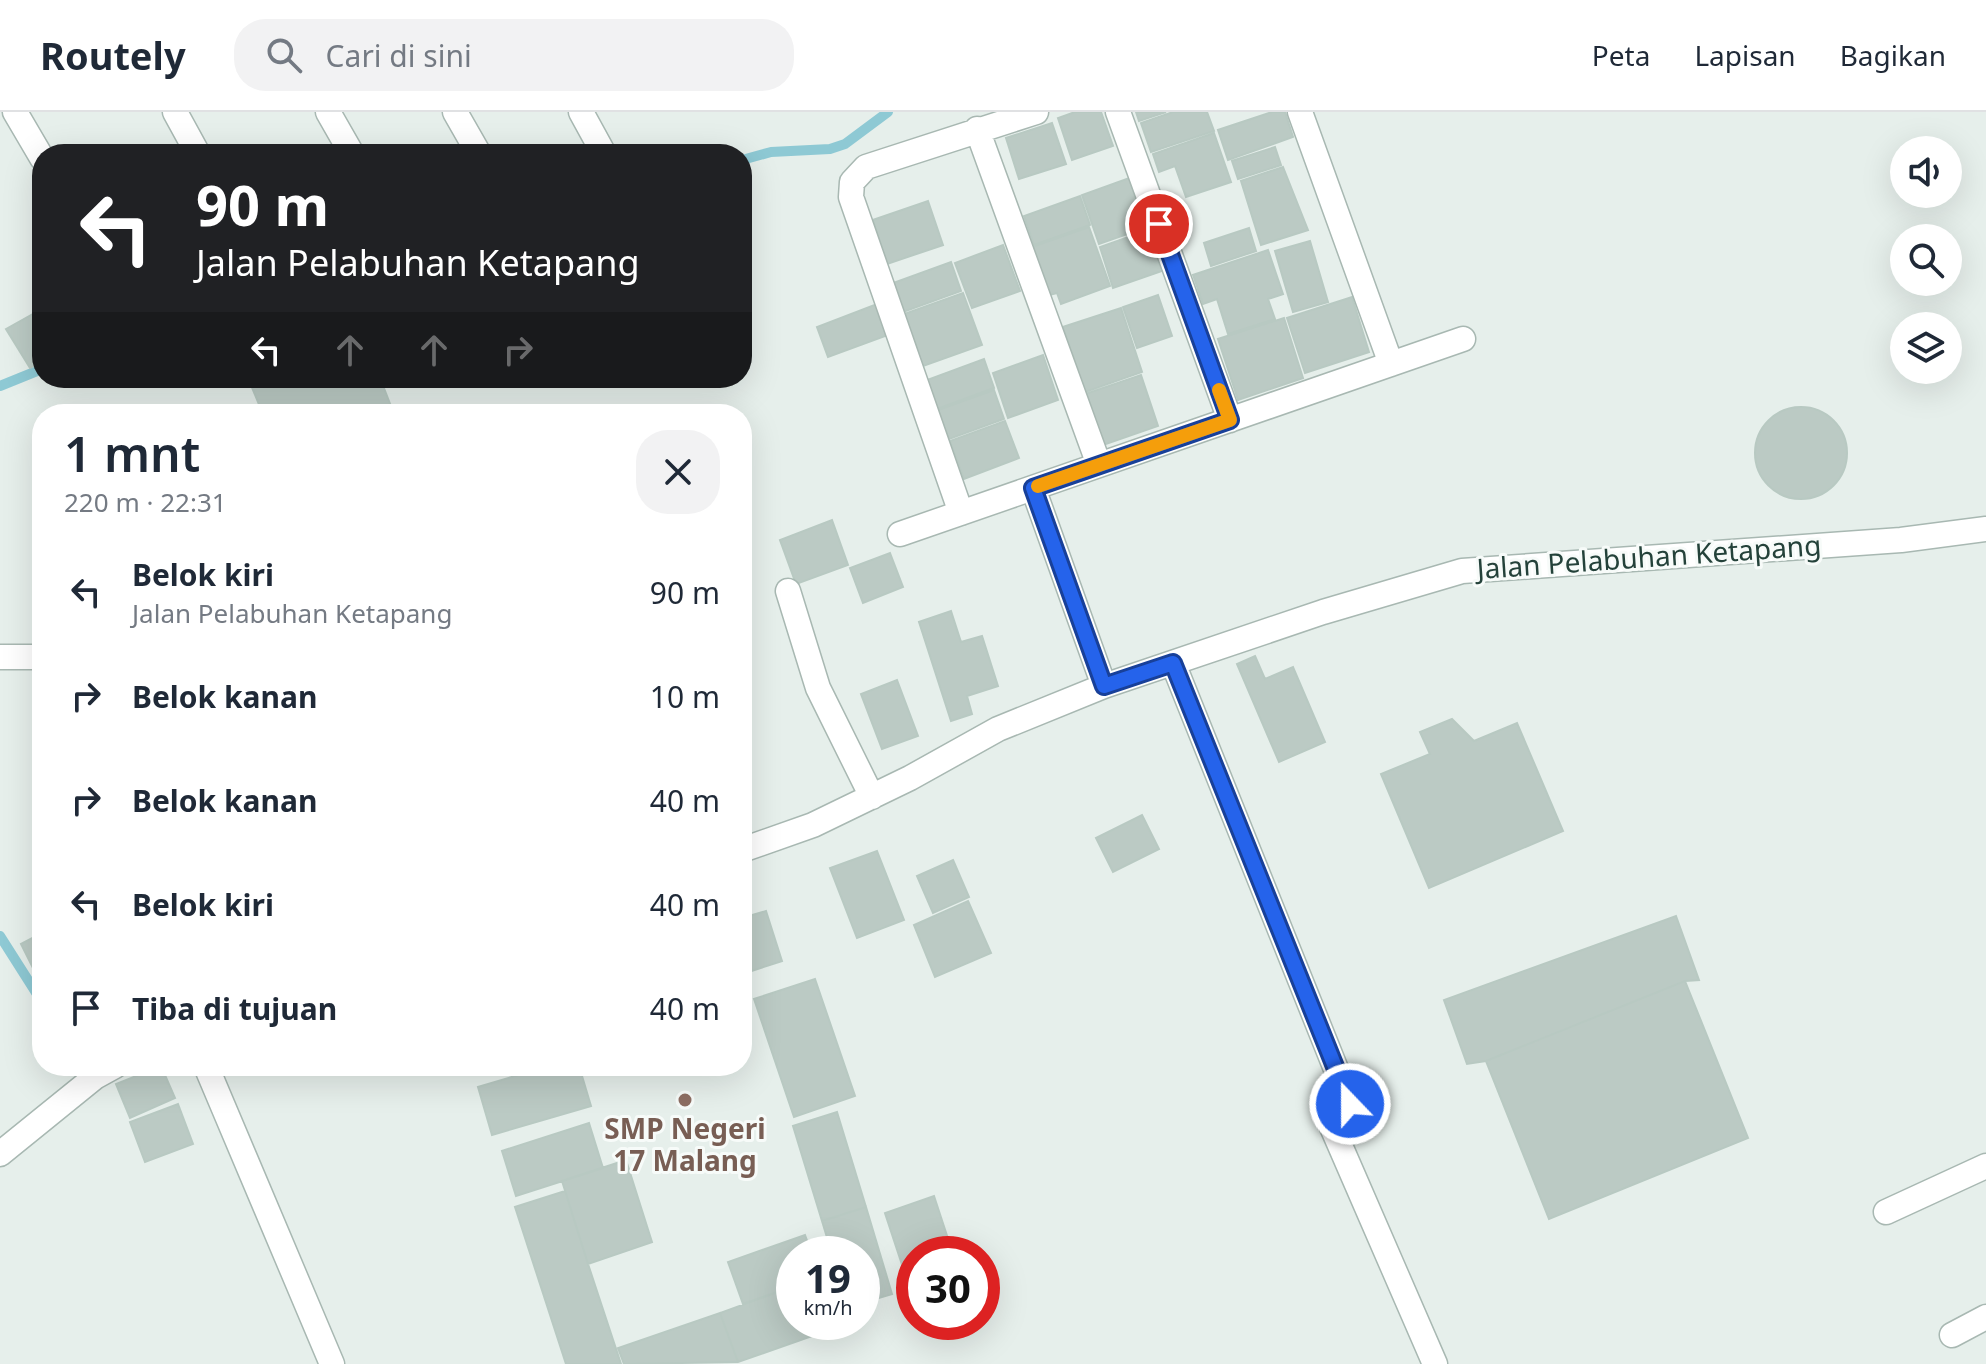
<!DOCTYPE html>
<html lang="id">
<head>
<meta charset="utf-8">
<style>
  body { margin:0; font-family:"Noto Sans",sans-serif; background:#f2f2f3; color:#1f2937; height:100vh; display:flex; flex-direction:column; font-size:30px; white-space:nowrap }
  * { box-sizing:border-box; margin:0 }
  p { font-size:26px; color:#747a83 }
  .icon { flex:none; width:44px; height:44px; fill:none; stroke:currentColor; stroke-width:2; stroke-linecap:round; stroke-linejoin:round }
  .map { position:relative; flex:1; overflow:hidden }
  .sheet { position:absolute; left:32px; top:292px; width:720px; height:672px; display:flex; flex-direction:column; background:#fff; border-radius:32px; box-shadow:0 8px 32px #0002 }
  .sheet>* { flex:none }
  .hud { position:absolute; left:32px; top:32px; width:720px; height:244px; border-radius:32px; box-shadow:0 8px 32px #0002; background:#202124; color:#fff; overflow:hidden }
  .fabs { position:absolute; left:1890px; top:24px; display:grid; gap:16px }
  .fabs a { display:grid; place-items:center; width:72px; height:72px; border-radius:50%; background:#fff; box-shadow:0 8px 32px #0002; font-size:40px }
  .speed { position:absolute; left:776px; top:1124px; display:flex; gap:16px; font-size:40px; font-weight:700; text-align:center }
  .speed>* { display:grid; place-content:center; width:104px; height:104px; border-radius:50%; background:#fff; box-shadow:0 8px 32px #0002; line-height:1 }
  .speed small { font-size:20px; font-weight:400 }
  .speed .limit { border:12px solid #d22; background:#fff; color:#111 }
  .pin { position:absolute; display:grid; place-items:center; width:68px; height:68px; color:#fff; margin:-34px; border:4px solid #fff; border-radius:50%; box-shadow:0 2px 8px #0007 }
  .me { position:absolute; width:88px; margin:-44px; rotate:338deg; stroke-linejoin:round; filter:drop-shadow(0 0 6px #0008) }
  .turn { display:flex; align-items:center; gap:28px; height:168px; padding:0 32px; font-size:36px }
  .turn .icon { width:104px; height:104px; stroke-width:2.5 }
  .turn b { display:block; font-size:56px; line-height:68px }
  .lanes { display:flex; align-items:center; height:76px; padding:0 32px; background:#0003; justify-content:center; gap:40px; direction:ltr }
  .lanes .off { opacity:.35 }
  .round { display:grid; place-items:center; flex:none; width:84px; height:84px; border-radius:32px; background:#f2f2f3 }
  .summary { display:flex; align-items:center; justify-content:space-between; height:136px; padding:0 32px }
  h1 { font-size:48px; font-weight:600; line-height:60px }
  ul { padding:0; list-style:none }
  li { display:flex; align-items:center; gap:24px; height:104px; padding:0 32px }
  li div { flex:1 }
  li b { display:block; font-size:30px }
  li em { font-style:normal }
  header { display:flex; align-items:center; gap:48px; box-sizing:border-box; height:112px; padding:0 40px; background:#fff; border-bottom:2px solid #e0e1e3 }
  header strong { font-size:38px }
  nav { display:flex; gap:44px; margin-inline-start:auto; font-size:28px }
  .search { width:560px; height:72px; background:#f2f2f3; display:flex; align-items:center; gap:20px; box-sizing:border-box; padding:0 28px; border-radius:32px; color:#747a83; font-size:30px }
  .map>svg:first-child { display:block }
  .lines { fill:none; stroke-linecap:round; stroke-linejoin:round }
  .stream { stroke:#8ec9d4; stroke-width:10 }
  .building { fill:#bbcac4; stroke:#b8c9c2; stroke-width:2 }
  .street-casing { stroke:#a8b8b2; stroke-width:27 }
  .street { stroke:#fff; stroke-width:24 }
  .route-casing { stroke:#184099; stroke-width:20 }
  .route { stroke:#2563eb; stroke-width:14 }
  .slow { stroke:#f59e0b; stroke-width:14 }
  .education-dot { fill:#8d6e63; stroke:#f7fbf9; stroke-width:3 }
  .labels { text-anchor:middle; stroke-width:6; stroke-linejoin:round; paint-order:stroke }
  .street-label { font-size:28px; fill:#24423a; stroke:#f7fbf9 }
  .education-label { font-size:28px; font-weight:bold; fill:#785e54; stroke:#f7fbf9 }
</style>
</head>
<body>
<header>
<strong>Routely</strong>
<div class="search"><svg class="icon" aria-label="search" viewBox="0 0 24 24"><circle cx="10" cy="10" r="6"/><path d="M15 15l6 6"/></svg>Cari di sini</div>
<nav><a>Peta</a><a>Lapisan</a><a>Bagikan</a></nav>
</header>
<div class="map">
<svg width="1986" height="1252" viewBox="0 0 1986 1252">
  <rect width="100%" height="100%" fill="#e6efeb"/>
  <g class="lines">
    <path class="stream" d="M742 48 771 40 830 37 845 32 888 0
      M0 274 42 257
      M0 824 42 890"/>
  </g>
  <path class="building" d="M1075 0H1101L1113 34 1072 48 1058 6Z
    M1136 0H1166L1139 9Z
    M1173 0H1207L1214 19 1151 40 1141 11Z
    M1272 0H1285L1293 25 1228 48 1218 18Z
    M1052 11 1066 52 1019 67 1006 26Z
    M1214 21 1231 70 1186 85 1175 54 1159 60 1153 42Z
    M1275 35 1281 53 1238 67 1232 49Z
    M1283 55 1308 118 1261 133 1241 69Z
    M1135 64 1156 112 1099 132 1082 83Z
    M1080 84 1090 113 1034 133 1024 104Z
    M928 89 943 133 887 152 873 108Z
    M1089 115 1110 174 1061 192 1057 181 1049 183 1032 135Z
    M1249 116 1256 139 1211 154 1204 131Z
    M1151 117 1165 158 1113 176 1100 135Z
    M1310 129 1328 190 1293 200 1275 139Z
    M1003 133 1020 179 972 196 955 151Z
    M1268 138 1283 182 1268 187 1275 207 1228 222 1217 187 1203 192 1193 163Z
    M951 150 961 179 903 200 893 171Z
    M963 181 982 233 923 254 904 202Z
    M1158 183 1172 224 1137 236 1123 195Z
    M1352 185 1369 240 1305 261 1287 206Z
    M877 192 888 223 828 245 817 215Z
    M1121 196 1142 260 1085 280 1063 215Z
    M42 197V250L30 256 6 217Z
    M1284 206 1303 266 1238 288 1218 227Z
    M1043 243 1058 288 1008 306 993 261Z
    M984 247 994 276 937 297 927 268Z
    M1141 263 1158 314 1103 333 1085 282Z
    M248 266H380L394 302H263Z
    M994 278 1004 307 949 327 938 298Z
    M1755 341a46 46 0 1 1 92 0a46 46 0 1 1-92 0Z
    M1005 309 1019 346 964 367 950 329Z
    M832 408 848 453 796 472 780 428Z
    M890 441 903 475 863 491 850 456Z
    M951 499 961 530 982 524 998 574 967 584 972 602 951 609 919 510Z
    M1255 544 1265 567 1293 555 1325 630 1279 650 1237 552Z
    M897 568 918 624 882 637 861 582Z
    M1452 607 1474 629 1517 611 1563 719 1429 776 1381 662 1430 642 1420 620Z
    M1142 703 1159 737 1113 760 1096 726Z
    M877 739 904 808 857 826 830 756Z
    M953 748 969 785 933 801 917 764Z
    M968 789 991 841 935 865 914 813Z
    M766 799 782 849 742 862V806Z
    M1676 804 1699 868 1685 869 1486 949 1467 952 1444 888Z
    M42 821V874L21 832Z
    M815 867 855 984 794 1005 754 887Z
    M1685 869 1748 1026 1549 1107 1486 949Z
    M161 954 175 986 130 1006 116 972Z
    M549 954H579L591 994 492 1023 478 975Z
    M178 992 193 1032 145 1050 130 1010Z
    M837 1000 866 1095 822 1109 793 1014Z
    M589 1011 603 1056 516 1084 502 1039Z
    M626 1048 652 1130 588 1152 562 1069Z
    M565 1079 588 1152 621 1252H566L515 1095Z
    M934 1084 953 1142H914L911 1180 885 1101Z
    M866 1095 892 1182 862 1191V1142H832L822 1109Z
    M805 1123 812 1142H794V1174L743 1192 728 1150Z
    M794 1174V1210H836L838 1215 738 1250 720 1201Z
    M720 1201 738 1250 624 1252 618 1236Z"/>
  <g class="lines">
    <defs>
      <path id="street" d="M15 0 42 46
        M175 0 198 42
        M328 0 352 42
        M455 0 479 42
        M581 0 604 42
        M1118 0 1230 308
        M1300 0 1391 252
        M977 17 1099 353
        M1033 376 1104 574
        M961 401 851 85 852 70 866 55 1036 0
        M900 422 1463 227
        M788 479 818 576 872 685
        M0 545H42
        M1173 551 1350 992 1332 1015 1435 1252
        M742 738 813 713 910 666 998 617 1104 574 1323 500 1462 459 1901 428 1986 417
        M206 954 332 1252
        M0 1042 95 965 115 954
        M1886 1100 1986 1054
        M1952 1223 1986 1205"/>
    </defs>
    <use href="#street" class="street-casing"/>
    <use href="#street" class="street"/>
  </g>
  <g class="lines">
    <defs>
      <path id="route" d="M1159 112 1230 308 1033 376 1104 574 1173 551 1350 992"/>
    </defs>
    <use href="#route" class="route-casing"/>
    <use href="#route" class="route"/>
    <path class="slow" d="M1038 374 1230 308 1219 278"/>
  </g>
  <circle class="education-dot" cx="685" cy="988" r="8"/>
  <g class="labels">
    <g class="street-label">
      <text transform="translate(1649 445) rotate(-4)" y="10">Jalan Pelabuhan Ketapang</text>
    </g>
    <g class="education-label">
      <text x="685" y="1027">SMP Negeri<tspan x="685" dy="32">17 Malang</tspan></text>
    </g>
  </g>
</svg>
<div class="fabs">
<a><svg class="icon" aria-label="sound" viewBox="0 0 24 24"><path d="M4 9h4l5-4v14l-5-4H4zM17 9q2 3 0 6"/></svg></a>
<a><svg class="icon" aria-label="search" viewBox="0 0 24 24"><circle cx="10" cy="10" r="6"/><path d="M15 15l6 6"/></svg></a>
<a><svg class="icon" aria-label="layers" viewBox="0 0 24 24"><path d="M12 4l9 5-9 5-9-5zM3 14l9 5 9-5"/></svg></a>
</div>
<div class="speed"><div>19<small>km/h</small></div><div class="limit">30</div></div>
<div class="pin" style="left:1159px;top:112px;background:#d93025"><svg class="icon" aria-label="arrive" viewBox="0 0 24 24"><path d="M6 21V4h12l-3 4 3 4H6"/></svg></div>
<svg class="me" style="left:1350px;top:992px" viewBox="-20 -20 40 40"><circle r="17" fill="#2563eb" stroke="#fff" stroke-width="3"/><path d="M0-11L8 9 0 5-8 9z" fill="#fff"/></svg>
<div class="hud">
<div class="turn"><svg class="icon" aria-label="left" viewBox="0 0 24 24"><path d="M17 20v-9H6M10 6l-5 5 5 5"/></svg><div><b>90 m</b>Jalan Pelabuhan Ketapang</div></div>
<div class="lanes"><svg class="icon" aria-label="left" viewBox="0 0 24 24"><path d="M17 20v-9H6M10 6l-5 5 5 5"/></svg><svg class="icon off" aria-label="ahead" viewBox="0 0 24 24"><path d="M12 20V5M6 11l6-6 6 6"/></svg><svg class="icon off" aria-label="ahead" viewBox="0 0 24 24"><path d="M12 20V5M6 11l6-6 6 6"/></svg><svg class="icon off" aria-label="right" viewBox="0 0 24 24"><path d="M7 20v-9h11M14 6l5 5-5 5"/></svg></div>
</div>
<section class="sheet">
<div class="summary"><div><h1>1 mnt</h1><p>220 m · 22:31</p></div><a class="round"><svg class="icon" aria-label="close" viewBox="0 0 24 24"><path d="M6 6l12 12M18 6L6 18"/></svg></a></div>
<ul>
<li><svg class="icon" aria-label="left" viewBox="0 0 24 24"><path d="M17 20v-9H6M10 6l-5 5 5 5"/></svg><div><b>Belok kiri</b><p>Jalan Pelabuhan Ketapang</p></div><em>90 m</em></li>
<li><svg class="icon" aria-label="right" viewBox="0 0 24 24"><path d="M7 20v-9h11M14 6l5 5-5 5"/></svg><div><b>Belok kanan</b></div><em>10 m</em></li>
<li><svg class="icon" aria-label="right" viewBox="0 0 24 24"><path d="M7 20v-9h11M14 6l5 5-5 5"/></svg><div><b>Belok kanan</b></div><em>40 m</em></li>
<li><svg class="icon" aria-label="left" viewBox="0 0 24 24"><path d="M17 20v-9H6M10 6l-5 5 5 5"/></svg><div><b>Belok kiri</b></div><em>40 m</em></li>
<li><svg class="icon" aria-label="arrive" viewBox="0 0 24 24"><path d="M6 21V4h12l-3 4 3 4H6"/></svg><div><b>Tiba di tujuan</b></div><em>40 m</em></li>
</ul>
</section>
</div>
</body>
</html>
